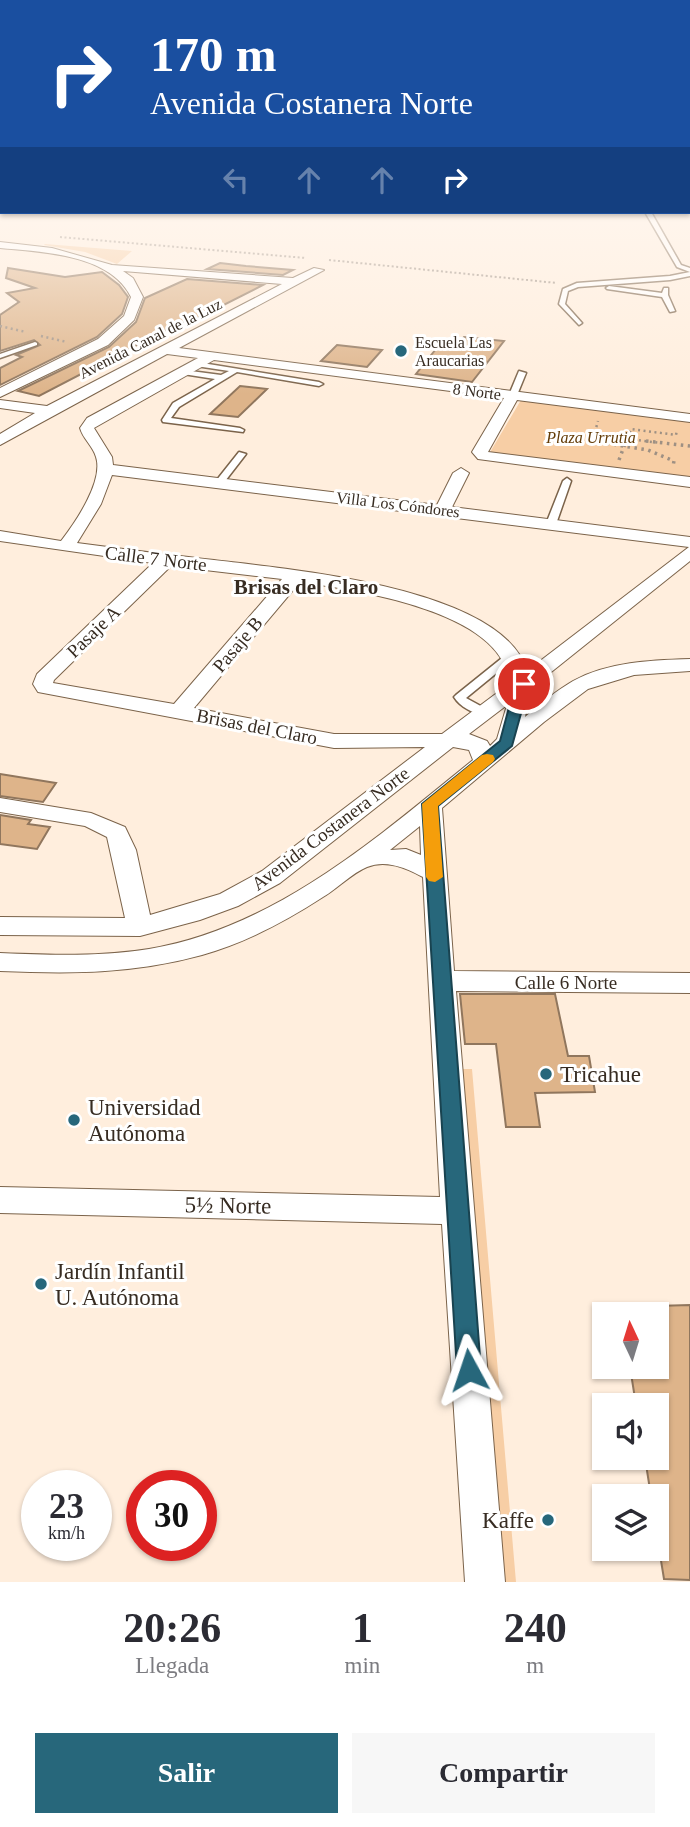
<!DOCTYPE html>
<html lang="es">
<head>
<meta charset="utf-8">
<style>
  body { margin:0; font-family:"Times New Roman",serif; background:#f7f7f7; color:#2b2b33; height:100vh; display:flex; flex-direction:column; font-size:26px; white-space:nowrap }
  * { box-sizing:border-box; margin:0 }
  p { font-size:23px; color:#7c7c81 }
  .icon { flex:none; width:38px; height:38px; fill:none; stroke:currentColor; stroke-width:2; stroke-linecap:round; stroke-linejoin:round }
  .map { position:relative; height:1582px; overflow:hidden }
  .details { display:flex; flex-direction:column; background:#fff; flex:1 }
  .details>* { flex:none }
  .guide { position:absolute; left:0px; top:0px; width:691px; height:214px; box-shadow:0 2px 5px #0004; background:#1a4fa0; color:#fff; overflow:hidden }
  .needle { width:46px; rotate:356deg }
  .fabs { position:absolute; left:592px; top:1302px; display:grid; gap:14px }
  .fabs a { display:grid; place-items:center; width:77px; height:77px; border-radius:0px; background:#fff; box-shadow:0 2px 5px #0004; font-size:35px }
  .speed { position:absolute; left:21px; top:1470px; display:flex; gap:14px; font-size:35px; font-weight:700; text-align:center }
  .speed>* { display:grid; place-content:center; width:91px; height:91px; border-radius:50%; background:#fff; box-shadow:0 2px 5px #0004; line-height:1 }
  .speed small { font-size:18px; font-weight:400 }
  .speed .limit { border:10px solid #d22; background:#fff; color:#111 }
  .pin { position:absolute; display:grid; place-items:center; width:60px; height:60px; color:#fff; margin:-30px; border:4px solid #fff; border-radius:50%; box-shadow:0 2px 7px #0007 }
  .me { position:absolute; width:77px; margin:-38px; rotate:355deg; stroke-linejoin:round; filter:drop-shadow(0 0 5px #0008) }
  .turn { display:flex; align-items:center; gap:24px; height:147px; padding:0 35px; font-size:32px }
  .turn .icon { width:91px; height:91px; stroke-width:2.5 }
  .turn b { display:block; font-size:49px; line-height:60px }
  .lanes { display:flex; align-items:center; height:66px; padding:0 35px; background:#0003; justify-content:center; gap:35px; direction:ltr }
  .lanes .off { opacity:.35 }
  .eta { display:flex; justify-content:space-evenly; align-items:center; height:119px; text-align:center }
  .eta b { font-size:42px; font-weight:700; line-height:49px }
  .primary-button { display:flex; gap:14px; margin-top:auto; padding:14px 35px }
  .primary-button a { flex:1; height:80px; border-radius:0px; background:#27677b; color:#fff; font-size:28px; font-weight:700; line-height:80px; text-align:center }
  .primary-button a+a { background:#f7f7f7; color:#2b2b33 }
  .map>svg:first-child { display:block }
  .green { fill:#f7cea5 }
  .building { fill:#deb48a; stroke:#90765d; stroke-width:2 }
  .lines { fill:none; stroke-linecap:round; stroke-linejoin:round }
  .lane-casing { stroke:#7b634a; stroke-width:3 }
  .street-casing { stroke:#7b634a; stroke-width:2 }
  .path-far2 { stroke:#9e9083; stroke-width:2; stroke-dasharray:2 2.5; stroke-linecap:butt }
  .path-far1 { stroke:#9e9083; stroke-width:2.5; stroke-dasharray:2 3.5; stroke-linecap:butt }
  .path { stroke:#9e9083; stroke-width:3.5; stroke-dasharray:2.5 4.5; stroke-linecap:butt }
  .lane { fill:#fff; fill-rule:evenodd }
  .street { fill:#fff; fill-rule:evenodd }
  .route { fill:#27677b; stroke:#194350; stroke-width:2 }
  .slow { fill:#f59e0b }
  .poi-dot { fill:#27677b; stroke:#fff; stroke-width:2.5 }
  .labels { text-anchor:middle; stroke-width:6; stroke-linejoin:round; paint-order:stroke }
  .far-street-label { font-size:16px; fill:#372c22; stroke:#fff }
  .far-poi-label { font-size:16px; fill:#372c22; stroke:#fff; text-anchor:start }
  .far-park-label { font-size:16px; font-style:italic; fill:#633b06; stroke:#fff }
  .street-label { font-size:19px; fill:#372c22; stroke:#fff }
  .neighbourhood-label { font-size:21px; font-weight:bold; fill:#372c22; stroke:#fff }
  .near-poi-label { font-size:23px; fill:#372c22; stroke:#fff; text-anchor:start }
  .near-street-label { font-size:23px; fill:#372c22; stroke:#fff }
</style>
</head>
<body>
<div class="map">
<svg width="690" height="1582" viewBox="0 0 690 1582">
  <rect width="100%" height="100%" fill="#fed"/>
  <path class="green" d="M44 245 45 244 132 251 117 264 85 252Z
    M521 400 690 420V478L489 454Z
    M454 1069H472L516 1582H494Z"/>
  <path class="building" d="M220 263 246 266 293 270 283 275 207 269Z
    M8 268 65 277 102 272 119 285 128 297 122 314 97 337 0 385V368L22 357 16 355 40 345 34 340 0 351V315L19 302 7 293 35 288 6 278Z
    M187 279 263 285 190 322H181L39 396 18 391 109 347 136 322 145 298Z
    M464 337 504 341 472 382 416 374 444 339 461 341Z
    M337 345 382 350 367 367 321 361Z
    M240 386 267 389 238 417 210 414Z
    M0 774 56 783 43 802 0 796Z
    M0 815 31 820 28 824 50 827 37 849 0 844Z
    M460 994H555L568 1056H589L595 1092 535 1093 540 1127H506L496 1044H465Z
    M690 1305V1580L664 1579 656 1530V1496H651L645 1458H656V1405H636L630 1367H656V1306Z"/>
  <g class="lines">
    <defs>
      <path id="lane" d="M645 212H651L681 265 690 268V272L677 267Z
        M690 272V276L670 280 578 287 568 291 565 304 582 323 579 325 559 304 563 289 577 283 670 276Z
        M609 286 662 293 664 288H668V295L675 311 670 312 662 297 607 289 606 288Z
        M35 342 37 343V345L0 358V354Z
        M196 362 319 382 323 384 319 386 237 372 179 407 171 418 240 428 244 430 243 432 163 422 162 420 173 403 215 379 183 374V370L221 375 229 371 196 366Z
        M519 371 526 373 517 395 510 397 509 395Z
        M239 452 246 454 222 485H216V481Z
        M567 478 571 481 556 524 554 526H548L546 524 563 481Z
        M511 653 516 656 515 658 466 698 488 710 490 712 488 714C476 716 460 707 454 697L456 695 507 654Z"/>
      <path id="street" d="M0 242 52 248 112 265 293 278 314 268 324 270 179 348 690 414V422L517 400 488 452 690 477V487L478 459 472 452 504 398 214 360 94 428 112 457 113 465 437 505 453 473 461 468 469 473 452 507 690 537V561L530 689 525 717C540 704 556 691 573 681 607 662 652 660 690 659V671L634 675 588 689 544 722 442 808 454 971 690 973V993L456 991 505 1582H465L442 1224 0 1213V1187L440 1197 423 877C406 868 386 859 367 867 352 873 337 889 323 897 286 921 245 943 202 955 132 974 72 974 0 971V953C50 955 100 957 149 949 275 928 378 837 473 760L469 750 453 747 280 883 238 906 200 920 140 936 0 935V917L125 918 107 837 85 826 0 812V798L91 813 125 827 136 850 150 915 220 894 262 871 425 747 334 748 38 692 33 684 37 674 153 563 0 541V531L61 541C75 523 104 481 96 457 93 446 83 439 80 428L87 418 198 358 167 354 0 445V434L35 413 0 408V400L47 406 282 284 123 271 133 278 143 297 134 320 108 345 0 397V388L98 339 124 316 131 297C110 254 42 252 0 248ZM112 475 689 547 527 671C503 587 288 569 214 560 169 555 123 549 77 543L101 504ZM171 566 282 579 174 704 53 683 54 680ZM300 582C355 590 506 611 509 684L442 734H334L194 708ZM507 705 497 739 490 746 487 741 469 734ZM420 826 421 855 406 849 390 850Z"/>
    </defs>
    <use href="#lane" class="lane-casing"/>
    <use href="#street" class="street-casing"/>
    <path class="path-far2" d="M60 237 306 258
      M329 260 557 283"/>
    <path class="path-far1" d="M0 326 26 332
      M41 336 67 342
      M628 439 661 443
      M592 443 598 421
      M626 443 631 429 676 435 677 430"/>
    <path class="path" d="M593 441 648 450 674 461 673 466
      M646 441 690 446
      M619 460 626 441"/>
    <use href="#lane" class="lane"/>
    <use href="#street" class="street"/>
  </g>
  <linearGradient id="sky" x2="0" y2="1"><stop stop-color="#7fbae2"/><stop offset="0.44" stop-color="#fff7f0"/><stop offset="1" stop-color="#fff7f0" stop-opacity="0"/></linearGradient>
  <rect width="690" height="394" fill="url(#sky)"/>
  <path class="route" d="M524 679 532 684 528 688 512 746 438 806 481 1370 478 1378 469 1382 460 1378 457 1370 422 804 500 741 515 685Z"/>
  <path class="slow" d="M487 754 493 755 495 759 493 762 438 806 443 877 435 882 429 881 426 877 422 804 482 755Z"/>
  <g class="poi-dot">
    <circle cx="401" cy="351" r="7"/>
    <circle cx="546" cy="1074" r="7"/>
    <circle cx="74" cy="1120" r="7"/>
    <circle cx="41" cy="1284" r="7"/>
    <circle cx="548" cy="1520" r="7"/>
  </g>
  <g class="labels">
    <g class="far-street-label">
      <text transform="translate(150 338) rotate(-27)" y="6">Avenida Canal de la Luz</text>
      <text transform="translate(477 391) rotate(7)" y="6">8 Norte</text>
      <text transform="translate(398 504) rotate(7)" y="6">Villa Los Cóndores</text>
    </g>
    <g class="far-poi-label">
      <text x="415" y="348">Escuela Las<tspan x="415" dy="18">Araucarias</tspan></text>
    </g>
    <g class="far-park-label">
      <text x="591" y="443">Plaza Urrutia</text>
    </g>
    <g class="street-label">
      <text transform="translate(156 558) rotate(7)" y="7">Calle 7 Norte</text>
      <text transform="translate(93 631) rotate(-44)" y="7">Pasaje A</text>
      <text transform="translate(237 644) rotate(-50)" y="7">Pasaje B</text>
      <text transform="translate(257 726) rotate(11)" y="7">Brisas del Claro</text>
      <text transform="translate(330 828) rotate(-37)" y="7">Avenida Costanera Norte</text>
      <text x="566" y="989">Calle 6 Norte</text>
    </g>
    <g class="neighbourhood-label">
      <text x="306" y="594">Brisas del Claro</text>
    </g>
    <g class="near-poi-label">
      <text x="560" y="1082">Tricahue</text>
      <text x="88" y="1115">Universidad<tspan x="88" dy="26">Autónoma</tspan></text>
      <text x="55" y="1279">Jardín Infantil<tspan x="55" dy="26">U. Autónoma</tspan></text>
      <text x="534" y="1528" text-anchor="end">Kaffe</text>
    </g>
    <g class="near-street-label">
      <text transform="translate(228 1205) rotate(1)" y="8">5½ Norte</text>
    </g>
  </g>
</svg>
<div class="fabs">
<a><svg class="needle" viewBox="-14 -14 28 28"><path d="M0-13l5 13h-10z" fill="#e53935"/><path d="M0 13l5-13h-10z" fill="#7c7c81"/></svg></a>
<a><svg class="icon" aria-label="sound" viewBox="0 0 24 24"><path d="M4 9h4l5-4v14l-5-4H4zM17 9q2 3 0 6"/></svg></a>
<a><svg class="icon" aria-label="layers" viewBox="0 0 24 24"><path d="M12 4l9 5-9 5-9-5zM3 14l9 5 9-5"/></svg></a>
</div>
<div class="speed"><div>23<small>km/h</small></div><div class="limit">30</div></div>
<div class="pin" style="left:524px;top:684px;background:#d93025"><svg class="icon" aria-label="arrive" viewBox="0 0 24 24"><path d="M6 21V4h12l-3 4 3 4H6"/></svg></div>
<svg class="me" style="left:469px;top:1370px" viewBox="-20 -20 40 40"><path d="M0-17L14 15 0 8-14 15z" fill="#27677b" stroke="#fff" stroke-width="4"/></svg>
<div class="guide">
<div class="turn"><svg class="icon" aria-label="right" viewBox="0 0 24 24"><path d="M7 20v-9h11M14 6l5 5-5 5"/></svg><div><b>170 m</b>Avenida Costanera Norte</div></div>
<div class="lanes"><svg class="icon off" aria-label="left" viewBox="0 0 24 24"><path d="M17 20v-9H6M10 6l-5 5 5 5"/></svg><svg class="icon off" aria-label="ahead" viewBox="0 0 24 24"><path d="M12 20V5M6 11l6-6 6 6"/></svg><svg class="icon off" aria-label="ahead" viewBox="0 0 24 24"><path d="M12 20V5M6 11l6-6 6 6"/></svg><svg class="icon" aria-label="right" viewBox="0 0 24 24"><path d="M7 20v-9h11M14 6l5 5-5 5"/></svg></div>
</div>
</div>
<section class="details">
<div class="eta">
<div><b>20:26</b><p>Llegada</p></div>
<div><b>1</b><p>min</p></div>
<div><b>240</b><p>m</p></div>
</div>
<div class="primary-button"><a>Salir</a><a>Compartir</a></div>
</section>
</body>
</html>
